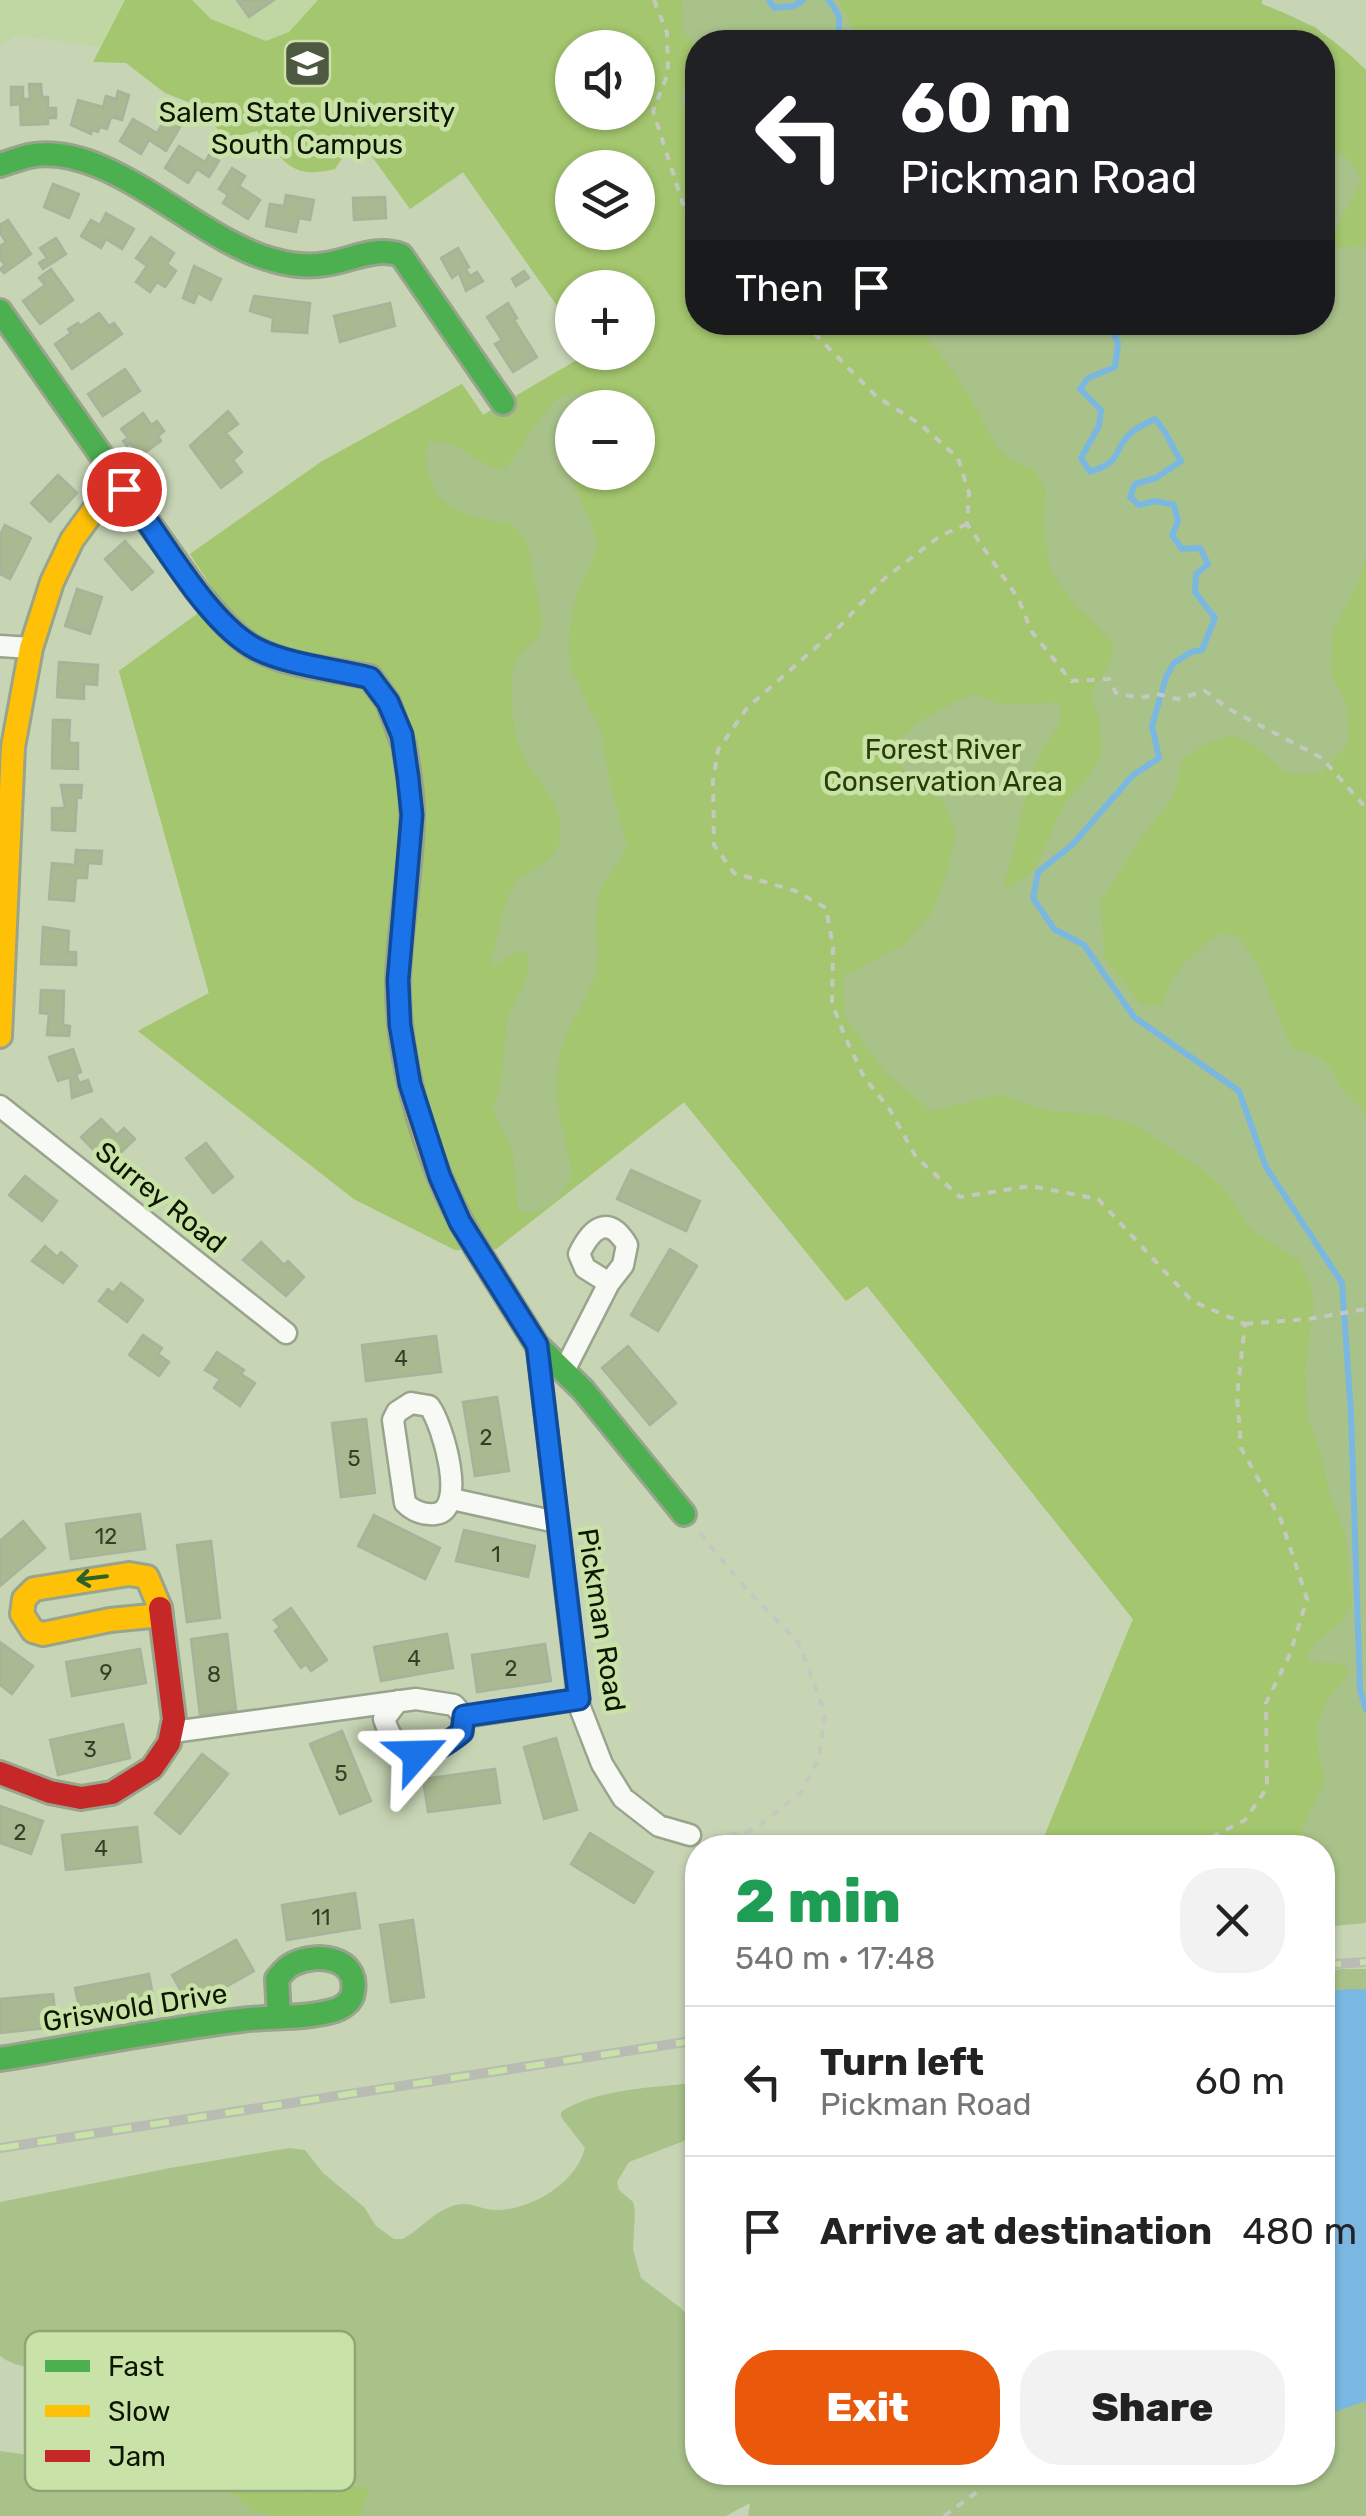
<!DOCTYPE html>
<html lang="en">
<head>
<meta charset="utf-8">
<style>
  body { margin:0; font-family:Rubik,sans-serif; background:#f2f2f2; color:#222; height:100vh; display:flex; flex-direction:column; font-size:38px; white-space:nowrap }
  * { box-sizing:border-box; margin:0 }
  p { font-size:32px; color:#767676 }
  .icon { flex:none; width:55px; height:55px; fill:none; stroke:currentColor; stroke-width:2; stroke-linecap:round; stroke-linejoin:round }
  .map { position:relative; flex:1; overflow:hidden }
  .sheet { position:absolute; left:685px; top:1835px; width:650px; height:650px; display:flex; flex-direction:column; background:#fff; border-radius:40px; box-shadow:0 2px 8px #0004 }
  .sheet>* { flex:none }
  .guide { position:absolute; left:685px; top:30px; width:650px; height:305px; border-radius:40px; box-shadow:0 2px 8px #0004; background:#202124; color:#fff; overflow:hidden }
  .fabs { position:absolute; left:555px; top:30px; display:grid; gap:20px }
  .fabs a { display:grid; place-items:center; width:100px; height:100px; border-radius:50%; background:#fff; box-shadow:0 2px 8px #0004; font-size:50px }
  .pin { position:absolute; display:grid; place-items:center; width:85px; height:85px; color:#fff; margin:-42px; border:5px solid #fff; border-radius:50%; box-shadow:0 2px 10px #0007 }
  .me { position:absolute; width:110px; margin:-55px; rotate:65deg; stroke-linejoin:round; filter:drop-shadow(0 0 8px #0008) }
  .turn { display:flex; align-items:center; gap:35px; height:210px; padding:0 50px; font-size:45px }
  .turn .icon { width:130px; height:130px; stroke-width:2.5 }
  .turn b { display:block; font-size:70px; line-height:85px }
  .then { display:flex; align-items:center; height:95px; padding:0 50px; background:#0003; gap:20px; font-size:38px }
  .round { display:grid; place-items:center; flex:none; width:105px; height:105px; border-radius:40px; background:#f2f2f2 }
  .headline { display:flex; align-items:center; justify-content:space-between; height:170px; padding:0 50px }
  h1 { font-size:60px; font-weight:800; line-height:75px; color:#1e9e55 }
  .button { display:flex; gap:20px; margin-top:auto; padding:20px 50px }
  .button a { flex:1; height:115px; border-radius:40px; background:#ea580c; color:#fff; font-size:40px; font-weight:800; line-height:115px; text-align:center }
  .button a+a { background:#f2f2f2; color:#222 }
  ul { padding:0; list-style:none }
  li { display:flex; align-items:center; gap:30px; height:150px; padding:0 50px; border-top:2px solid #e0e0e0 }
  li div { flex:1 }
  li b { display:block; font-size:38px }
  li em { font-style:normal }
  .map>svg:first-child { display:block }
  .built { fill:#c0d7a4 }
  .green { fill:#a9c28a; fill-rule:evenodd }
  .forest { fill:#a4c66e; fill-rule:evenodd }
  .water { fill:#7ab8e2 }
  .lines { fill:none; stroke-linecap:round; stroke-linejoin:round }
  .stream { stroke:#7ab8e2; stroke-width:6 }
  .building { fill:#a9b991; stroke:#a8b39b; stroke-width:2.5 }
  .street-casing { stroke:#99a48c; stroke-width:25 }
  .fast-casing { stroke:#99a48c; stroke-width:28 }
  .slow-casing { stroke:#99a48c; stroke-width:28 }
  .jam-casing { stroke:#99a48c; stroke-width:28 }
  .path { stroke:#c4c9bf; stroke-width:4; stroke-dasharray:8 8; stroke-linecap:butt }
  .street { stroke:#f7f9f4; stroke-width:20 }
  .fast { stroke:#4caf50; stroke-width:22 }
  .slow { stroke:#ffc107; stroke-width:22 }
  .jam { stroke:#c62828; stroke-width:22 }
  .rail-casing { stroke:#b9bcb3; stroke-width:10 }
  .rail { stroke:#c8e2a8; stroke-width:6; stroke-dasharray:19; stroke-linecap:butt }
  .oneway { stroke:#2c6229 }
  .route-casing { stroke:#114b97; stroke-width:25 }
  .route { stroke:#1a73e8; stroke-width:18 }
  .labels { text-anchor:middle; stroke-width:9; stroke-linejoin:round; paint-order:stroke }
  .number-label { font-size:22px; fill:#343f26 }
  .poi-label { font-size:28px; fill:#0d1602; stroke:#c8e2a8 }
  .park-label { font-size:28px; fill:#283c06; stroke:#c8e2a8 }
  .street-label { font-size:28px; fill:#0d1602; stroke:#c8e2a8 }
  .key { fill:#c8e2a8; stroke:#90a576; stroke-width:2.5 }
  .key-label { font-size:28px; fill:#0d1602 }
</style>
</head>
<body>
<div class="map">
<svg width="1366" height="2516" viewBox="0 0 1366 2516">
  <rect width="100%" height="100%" fill="#c7d5b5"/>
  <path class="built" d="M0 0H542L357 135 121 50 16 35 0 47Z"/>
  <path class="green" d="M542 0H1262V4L1315 27 1366 70V1923L1323 1927 1322 1848 1040 1847 1133 1619 867 1286 846 1301 684 1102 496 1249 455 1250 354 1199 138 1031 209 993 119 671 219 598 190 554 321 462 462 384 483 415 589 353 638 352V288H572V327L463 172 410 209ZM698 42H1322V322H698ZM572 48H638V112H572ZM572 168H638V232H572ZM572 408H638V472H572Z
    M1343 1969H1366V1990L1323 1991V1972Z
    M1366 2006V2516H748L750 2503 726 2516H0V2451L219 2482 190 2425C142 2442 115 2436 79 2398 71 2388 63 2377 51 2372 32 2364 21 2371 0 2356V2202L170 2168 289 2148 305 2150 323 2173 364 2207 376 2226 394 2239H403C421 2229 435 2210 456 2205 470 2201 479 2209 494 2210 530 2211 576 2184 585 2148L561 2117V2112C591 2091 650 2087 686 2084L697 2102V2136L629 2162 617 2182 619 2190 633 2202 635 2211 633 2249 641 2278 682 2309 697 2332 698 2472H1322L1323 2007Z"/>
  <path class="forest" d="M125 0H192L211 19 266 41 289 32 318 0H682L683 33 693 41 694 63 680 100 697 133 698 322 912 323C934 344 953 370 969 396 988 426 995 462 1033 468L1046 490 1043 524 1050 570 1077 608 1091 619 1114 646 1110 664 1091 692 1099 719 1102 755 1090 775 1064 805 1034 870 1011 888 1003 886C1018 845 1022 798 1038 758 1049 735 1062 733 1060 702L1002 705 974 694C941 708 916 719 894 747L906 777 943 800 956 834 945 879 931 914 904 944 843 977 845 1016 884 1071 930 1111 999 1095 1048 1111 1095 1114 1134 1124 1202 1169 1226 1191 1250 1229 1299 1261 1310 1281 1314 1303 1305 1371 1308 1419 1321 1455 1331 1499 1345 1534 1352 1605 1343 1620 1315 1643 1308 1654 1309 1661C1324 1666 1337 1657 1348 1671 1344 1682 1337 1688 1330 1697 1310 1724 1317 1752 1325 1781L1304 1824 1297 1847H1040L1133 1619 867 1286 846 1301 684 1102 496 1249 455 1250 354 1199 138 1031 209 993 119 671 219 598 190 554 321 462 462 384 483 415 589 353 638 352V288H572V327L463 172 410 209 357 136 335 169C289 180 286 161 257 131L226 139 198 106 165 93 126 63 93 62ZM572 48H638V112H572ZM572 168H638V232H572ZM607 390 599 407 638 408V472H572V463C565 483 594 516 596 542 597 561 584 575 578 592 570 615 566 645 571 669L601 732 609 778 627 846C620 866 602 878 598 900 592 926 602 952 594 978 587 1000 572 1019 564 1041 548 1084 562 1129 572 1171 570 1192 539 1222 518 1210L513 1152 493 1110 502 1076 507 1018 528 976V953L517 952 495 965 492 961C498 939 501 907 513 887 527 866 554 867 560 840 568 801 528 776 518 743 513 726 507 674 517 659 526 645 541 641 543 623L527 542 512 524C486 520 447 515 434 488 428 477 427 462 425 449L430 442C461 437 476 468 505 469L553 402 562 396Z
    M838 0H1262L1261 4C1303 18 1335 38 1366 70V246L1331 247 1338 225 1361 182C1355 161 1342 152 1323 145L1322 42H869L855 32Z
    M1366 556V1114L1341 1088 1332 1069 1321 1059 1295 1049 1289 1042 1258 965 1239 937 1220 933C1193 952 1170 973 1162 1006L1142 1005 1105 959 1100 902 1144 833 1173 798 1183 759C1243 719 1238 737 1289 774L1321 773 1348 743 1347 705 1331 674 1332 632 1359 581Z
    M239 2471 272 2473 307 2482 306 2495 327 2483 370 2489 360 2512 361 2516H275L252 2511 215 2477Z"/>
  <path class="water" d="M1354 1989 1366 1990V2401L1323 2416V1991Z"/>
  <g class="lines">
    <path class="stream" d="M769 0 774 8 794 6 803 0
      M826 42 837 35C842 20 839 12 828 0
      M1110 322 1118 344 1115 367 1088 378 1080 389 1101 410 1099 426 1081 458 1090 472C1125 461 1112 449 1132 432 1138 427 1147 423 1155 419 1167 431 1171 446 1181 461L1156 478 1135 484 1130 497 1139 505 1155 501 1174 505 1178 522 1172 535 1182 549 1200 548 1208 564 1196 574 1195 592 1215 618 1202 650 1191 652 1174 663 1166 677 1152 726 1159 758 1133 775 1072 845 1038 872 1033 898 1054 929 1084 945 1134 1017 1239 1091 1266 1167 1342 1283 1351 1414 1360 1690 1366 1709"/>
  </g>
  <path class="building" d="M237 0H274L249 17Z
    M29 84H41L42 97H48V108H56V118H48V124L21 125 20 104 11 105V87H23V99H30Z
    M118 91 129 95 122 120 111 117 107 129 100 127 98 132 92 130 91 134 71 125 78 100 103 107 106 96 116 99Z
    M172 108 186 117 166 151 149 140 141 154 120 141 133 119 157 133Z
    M179 146 205 162 209 155 219 161 209 177 197 169 188 183 165 168Z
    M232 168 245 176 239 186 260 200 248 219 223 203 228 195 219 189Z
    M53 184 79 194 69 218 44 207Z
    M286 195 314 200 310 220 299 218 296 232 266 226 270 204 284 206Z
    M385 197 386 218 354 220 353 198Z
    M106 213 134 229 122 249 106 239 101 248 81 236 91 220 100 225Z
    M8 220 31 254 4 273 0 269 5 265 0 259V246L6 242 0 233V225Z
    M151 237 174 253 167 264 176 271 165 287 157 282 150 292 136 282 147 266 136 258Z
    M56 238 66 254 43 269 39 263 47 258 40 248Z
    M458 248 469 267 466 269 470 276 477 272 483 281 466 291 459 273 452 278 441 258Z
    M194 266 221 279 211 300 198 293 194 303 183 298Z
    M51 269 73 300 40 324 23 301 45 285 39 278Z
    M524 271 529 278 516 286 512 279Z
    M254 296 310 303 307 333 272 331 273 318 250 311Z
    M390 303 395 326 340 342 334 316Z
    M508 303 517 318 514 320 537 357 513 372 495 344 502 340 487 317Z
    M99 313 109 326 114 323 122 334 72 369 55 344 71 333 68 329 78 323 80 326Z
    M125 369 140 391 103 416 88 394Z
    M228 411 238 424 226 433 242 452 233 460 242 472 221 488 190 446Z
    M143 413 151 425 157 421 164 431 158 436 161 441 139 457 130 443 127 446 123 441 128 438 121 429Z
    M58 475 77 493 50 522 31 503Z
    M5 525 31 538 10 579 0 574V535Z
    M125 541 153 572 132 590 105 559Z
    M77 589 102 597 90 634 65 626Z
    M59 662 98 665 97 685 84 684V699L57 697Z
    M53 720H70L69 743H78V769L52 768Z
    M61 785H82L81 798 77 797 75 831 52 830V808H65Z
    M76 850 102 851 101 864 88 863 87 878H76L74 901 49 899 52 863 75 865Z
    M43 927 69 931 68 952H76V965L41 964Z
    M41 990 64 991 63 1025 70 1026 69 1036 47 1035 49 1014 40 1013Z
    M73 1049 81 1072 76 1074 79 1083 88 1080 92 1091 72 1098 70 1077 58 1081 49 1057Z
    M101 1119 117 1135 124 1128 135 1139 108 1165 81 1137Z
    M206 1143 233 1177 213 1193 186 1158Z
    M631 1170 700 1201 686 1231 617 1199Z
    M25 1176 57 1201 42 1221 9 1195Z
    M261 1242 284 1265 288 1261 304 1277 286 1296 243 1260Z
    M45 1246 57 1257 61 1252 77 1266 63 1283 32 1261Z
    M670 1249 697 1266 658 1331 631 1315Z
    M121 1283 143 1300 127 1322 99 1301 108 1289 113 1293Z
    M143 1335 162 1348 158 1354 169 1362 159 1376 129 1355Z
    M436 1336 441 1372 366 1381 362 1345Z
    M628 1346 676 1403 650 1425 602 1368Z
    M217 1352 244 1370 241 1374 255 1383 240 1406 214 1388 220 1379 205 1370Z
    M497 1397 509 1471 475 1476 463 1402Z
    M366 1419 375 1493 341 1497 332 1423Z
    M140 1514 145 1549 71 1559 66 1524Z
    M374 1515 440 1548 425 1579 358 1546Z
    M23 1521 45 1548 0 1586V1541Z
    M464 1530 535 1546 528 1577 456 1561Z
    M211 1541 220 1618 187 1622 177 1545Z
    M291 1608 327 1660 311 1671 306 1664 301 1668 275 1631 280 1627 274 1620Z
    M227 1634 236 1710 200 1715 191 1639Z
    M447 1634 453 1668 381 1681 374 1647Z
    M0 1642 33 1666 12 1694 0 1685Z
    M545 1644 551 1681 477 1692 472 1655Z
    M140 1649 146 1683 72 1696 66 1662Z
    M123 1724 130 1758 58 1775 50 1740Z
    M342 1731 371 1801 340 1814 310 1744Z
    M556 1738 577 1810 544 1819 524 1747Z
    M202 1754 228 1774 180 1834 155 1813Z
    M495 1769 500 1803 428 1812 423 1779Z
    M0 1806 43 1821 31 1854 0 1843Z
    M137 1827 141 1862 66 1870 62 1835Z
    M590 1833 653 1872 634 1903 571 1864Z
    M355 1893 360 1928 287 1940 282 1905Z
    M413 1920 424 1997 391 2002 380 1925Z
    M236 1940 254 1971 190 2007 172 1975Z
    M149 1974 155 2008 82 2022 75 1988Z
    M53 1994 57 2027 0 2033V1999Z"/>
  <g class="lines">
    <defs>
      <path id="street" d="M0 646 31 648
        M0 1106 286 1333
        M537 1345 579 1705 602 1764 623 1798 659 1826 690 1835
        M564 1371 609 1283 623 1265 627 1245C608 1213 591 1229 579 1254L585 1268 609 1283
        M411 1403 429 1406C443 1424 468 1511 435 1514 423 1515 413 1511 405 1503L393 1420 397 1412Z
        M452 1499 556 1522
        M398 1701 384 1719C399 1766 430 1758 462 1732L464 1717
        M173 1732 416 1699 454 1705 464 1717 579 1699"/>
      <path id="fast" d="M0 165C10 162 20 158 29 156 109 140 196 240 273 260 290 265 309 267 326 264 353 260 374 246 401 255L503 403
        M0 311 196 590C213 610 230 633 253 647 287 667 332 669 370 677L388 702 404 746
        M477 1249 537 1345 583 1390 684 1514
        M0 2059C80 2046 160 2030 241 2020 271 2016 303 2019 332 2011 341 2009 352 2002 353 1992 359 1957 317 1952 293 1964 286 1967 282 1973 277 1979L279 2017"/>
      <path id="slow" d="M404 746C408 768 412 791 412 814 412 870 399 926 398 981 397 1069 431 1176 477 1249
        M0 1036 13 747 31 648 52 582 72 540 96 507 124 489
        M160 1608 147 1577 129 1574 34 1589 24 1599 22 1614 33 1631 43 1634 110 1620 161 1615"/>
      <path id="jam" d="M0 1773 50 1792 81 1798 112 1793 152 1768 169 1743 174 1719 160 1608"/>
    </defs>
    <use href="#street" class="street-casing"/>
    <use href="#fast" class="fast-casing"/>
    <use href="#slow" class="slow-casing"/>
    <use href="#jam" class="jam-casing"/>
    <path class="path" d="M654 0 667 33 668 73 653 111 692 232 698 240
      M803 322 877 397 920 424 958 458 969 493 967 524 1018 598 1032 632 1071 681 1109 679 1116 693 1140 698 1157 694 1178 699 1205 691 1229 709 1322 758 1366 808
      M967 524 940 536 885 578 839 627 747 708 718 750 713 781 714 845 734 873 796 891 826 908 833 947 832 1003 846 1039 864 1077 890 1110 916 1157 960 1197 1031 1186 1098 1199 1192 1301 1245 1324 1237 1396 1241 1448 1281 1520 1307 1599 1290 1654 1266 1703 1267 1788 1245 1820 1210 1838 1201 1848
      M1245 1324 1308 1319 1366 1309
      M700 1533 746 1589 798 1642 825 1713 819 1758 801 1792 759 1826 746 1832 711 1837
      M944 2516 977 2492 975 2472"/>
    <use href="#street" class="street"/>
    <use href="#fast" class="fast"/>
    <use href="#slow" class="slow"/>
    <use href="#jam" class="jam"/>
    <defs>
      <path id="rail" d="M1322 1965 1366 1962
        M0 2148 698 2040"/>
    </defs>
    <use href="#rail" class="rail-casing"/>
    <use href="#rail" class="rail"/>
  </g>
  <defs><path id="oneway-shaft" d="M-6 0H5M1.5-3L5.5 0L1.5 3" fill="none" stroke-width="1.6" stroke-linecap="round" stroke-linejoin="round" transform="scale(2.5)"/></defs>
  <use class="oneway" href="#oneway-shaft" transform="translate(92 1578) rotate(173)"/>
  <g class="lines">
    <defs>
      <path id="route" d="M124 489C159 534 207 624 257 649 289 665 335 669 370 678L388 702 402 735 408 777 412 815 398 980 400 1025 410 1084 440 1177 460 1222 537 1345 579 1699 464 1716 462 1732C447 1744 436 1751 417 1754"/>
    </defs>
    <use href="#route" class="route-casing"/>
    <use href="#route" class="route"/>
  </g>
  <defs>
    <symbol id="university-square" viewBox="-11 -11 22 22"><rect x="-9" y="-9" width="18" height="18" rx="4" fill="#4e5941" stroke="#c8e2a8"/><path d="M0-5L7-2L0 1L-7-2ZM-4 1L0 2.5L4 1V4Q0 6-4 4Z" fill="#fff"/></symbol>
  </defs>
  <g fill-rule="evenodd">
    <use href="#university-square" x="280" y="36" width="55" height="55"/>
  </g>
  <g class="labels">
    <g class="number-label">
      <text x="401" y="1366">4</text>
      <text x="486" y="1445">2</text>
      <text x="354" y="1466">5</text>
      <text x="106" y="1544">12</text>
      <text x="496" y="1562">1</text>
      <text x="414" y="1666">4</text>
      <text x="511" y="1676">2</text>
      <text x="106" y="1680">9</text>
      <text x="214" y="1682">8</text>
      <text x="90" y="1757">3</text>
      <text x="341" y="1781">5</text>
      <text x="20" y="1840">2</text>
      <text x="101" y="1856">4</text>
      <text x="321" y="1925">11</text>
    </g>
    <g class="poi-label">
      <text x="307" y="122">Salem State University<tspan x="307" dy="32">South Campus</tspan></text>
    </g>
    <g class="park-label">
      <text x="943" y="759">Forest River<tspan x="943" dy="32">Conservation Area</tspan></text>
    </g>
    <g class="street-label">
      <text transform="translate(161 1197) rotate(39)" y="10">Surrey Road</text>
      <text transform="translate(602 1620) rotate(81)" y="10">Pickman Road</text>
      <text transform="translate(135 2007) rotate(-9)" y="10">Griswold Drive</text>
    </g>
  </g>
  <rect x="25" y="2331" width="330" height="160" rx="15" class="key"/>
  <rect x="45" y="2360" width="45" height="12" fill="#4caf50"/>
  <rect x="45" y="2405" width="45" height="12" fill="#ffc107"/>
  <rect x="45" y="2450" width="45" height="12" fill="#c62828"/>
  <g class="key-label">
    <text x="108" y="2376">Fast</text>
    <text x="108" y="2421">Slow</text>
    <text x="108" y="2466">Jam</text>
  </g>
</svg>
<div class="fabs">
<a><svg class="icon" aria-label="sound" viewBox="0 0 24 24"><path d="M4 9h4l5-4v14l-5-4H4zM17 9q2 3 0 6"/></svg></a>
<a><svg class="icon" aria-label="layers" viewBox="0 0 24 24"><path d="M12 4l9 5-9 5-9-5zM3 14l9 5 9-5"/></svg></a>
<a>+</a>
<a>−</a>
</div>
<div class="pin" style="left:124px;top:489px;background:#d93025"><svg class="icon" aria-label="arrive" viewBox="0 0 24 24"><path d="M6 21V4h12l-3 4 3 4H6"/></svg></div>
<svg class="me" style="left:417px;top:1754px" viewBox="-20 -20 40 40"><path d="M0-17L14 15 0 8-14 15z" fill="#1a73e8" stroke="#fff" stroke-width="4"/></svg>
<div class="guide">
<div class="turn"><svg class="icon" aria-label="left" viewBox="0 0 24 24"><path d="M17 20v-9H6M10 6l-5 5 5 5"/></svg><div><b>60 m</b>Pickman Road</div></div>
<div class="then">Then<svg class="icon" aria-label="arrive" viewBox="0 0 24 24"><path d="M6 21V4h12l-3 4 3 4H6"/></svg></div>
</div>
<section class="sheet">
<div class="headline"><div><h1>2 min</h1><p>540 m · 17:48</p></div><a class="round"><svg class="icon" aria-label="close" viewBox="0 0 24 24"><path d="M6 6l12 12M18 6L6 18"/></svg></a></div>
<ul>
<li><svg class="icon" aria-label="left" viewBox="0 0 24 24"><path d="M17 20v-9H6M10 6l-5 5 5 5"/></svg><div><b>Turn left</b><p>Pickman Road</p></div><em>60 m</em></li>
<li><svg class="icon" aria-label="arrive" viewBox="0 0 24 24"><path d="M6 21V4h12l-3 4 3 4H6"/></svg><div><b>Arrive at destination</b></div><em>480 m</em></li>
</ul>
<div class="button"><a>Exit</a><a>Share</a></div>
</section>
</div>
</body>
</html>
